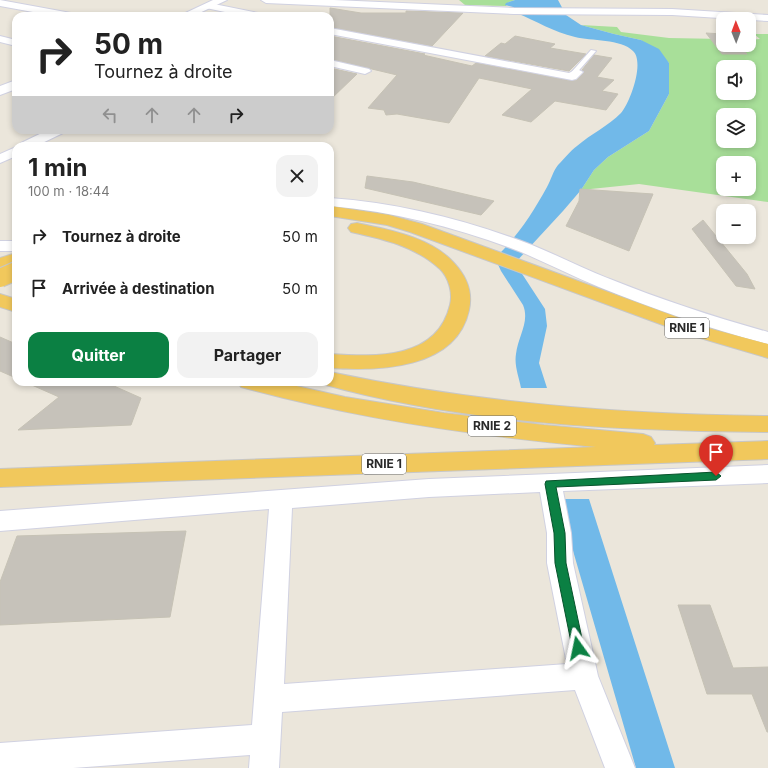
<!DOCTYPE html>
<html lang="fr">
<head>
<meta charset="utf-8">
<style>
  body { margin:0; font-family:Inter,sans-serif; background:#f2f2f2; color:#222; height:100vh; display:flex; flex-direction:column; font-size:15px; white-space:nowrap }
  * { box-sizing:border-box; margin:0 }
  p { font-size:13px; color:#767676 }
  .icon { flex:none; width:22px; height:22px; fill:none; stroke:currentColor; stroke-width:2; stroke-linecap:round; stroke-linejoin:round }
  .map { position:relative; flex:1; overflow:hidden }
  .panel { position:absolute; left:12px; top:142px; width:322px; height:244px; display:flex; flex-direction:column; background:#fff; border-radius:12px; box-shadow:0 2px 6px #0003 }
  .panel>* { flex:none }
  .top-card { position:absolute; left:12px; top:12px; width:322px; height:122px; border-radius:12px; box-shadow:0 2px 6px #0003; background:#fff; color:#222; overflow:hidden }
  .needle { width:26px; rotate:359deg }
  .tools { position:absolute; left:716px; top:12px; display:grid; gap:8px }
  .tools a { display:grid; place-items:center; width:40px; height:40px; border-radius:8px; background:#fff; box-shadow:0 2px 6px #0003; font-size:20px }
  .pin { position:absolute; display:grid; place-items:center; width:34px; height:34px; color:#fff; margin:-41px -17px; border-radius:50% 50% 50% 0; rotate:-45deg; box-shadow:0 0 4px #0007 }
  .pin .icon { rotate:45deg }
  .me { position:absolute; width:44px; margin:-22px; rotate:348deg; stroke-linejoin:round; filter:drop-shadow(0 0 3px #0008) }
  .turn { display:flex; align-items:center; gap:14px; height:84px; padding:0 16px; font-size:18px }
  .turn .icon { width:52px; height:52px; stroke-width:2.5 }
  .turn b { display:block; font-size:28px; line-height:34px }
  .lanes { display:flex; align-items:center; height:38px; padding:0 16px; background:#0003; justify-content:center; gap:20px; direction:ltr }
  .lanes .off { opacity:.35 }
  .round { display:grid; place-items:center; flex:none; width:42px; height:42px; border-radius:12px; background:#f2f2f2 }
  .head { display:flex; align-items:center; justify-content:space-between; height:68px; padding:0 16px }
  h1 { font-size:24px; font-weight:700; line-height:30px }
  .primary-button { display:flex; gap:8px; margin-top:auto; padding:8px 16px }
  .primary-button a { flex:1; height:46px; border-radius:12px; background:#0b8043; color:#fff; font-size:16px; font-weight:700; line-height:46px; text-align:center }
  .primary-button a+a { background:#f2f2f2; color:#222 }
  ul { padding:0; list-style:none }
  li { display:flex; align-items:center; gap:12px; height:52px; padding:0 16px }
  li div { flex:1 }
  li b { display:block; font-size:15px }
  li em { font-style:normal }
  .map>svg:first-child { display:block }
  .green { fill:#a8df99; fill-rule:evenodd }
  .water { fill:#71b9e9 }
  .building { fill:#c6c2ba; stroke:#c6c2b5 }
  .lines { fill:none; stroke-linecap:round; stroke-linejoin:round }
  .service-casing { stroke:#d0d1e1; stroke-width:2 }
  .minor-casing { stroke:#d0d1e1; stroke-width:2 }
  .tertiary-casing { stroke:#d0d1e1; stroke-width:2 }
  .trunk-casing { stroke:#c7c7c7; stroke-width:2 }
  .service { fill:#fff; fill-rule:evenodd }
  .minor { fill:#fff; fill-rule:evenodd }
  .tertiary { fill:#fff; fill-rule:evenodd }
  .trunk { fill:#f1c85c; fill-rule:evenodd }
  .trunk-bridge-casing { stroke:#c7c7c7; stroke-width:20; stroke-linecap:butt }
  .trunk-bridge { stroke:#f1c85c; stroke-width:18 }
  .route { fill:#0b8043; stroke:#07532c }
  .labels { text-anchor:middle; stroke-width:3; stroke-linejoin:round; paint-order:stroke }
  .shield { fill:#fff; stroke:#696969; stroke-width:1 }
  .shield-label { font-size:12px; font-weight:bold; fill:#292929 }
</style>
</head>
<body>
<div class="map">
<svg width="768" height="768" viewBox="0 0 768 768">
  <rect width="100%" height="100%" fill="#ebe6db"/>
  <path class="green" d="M459 0H515L509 2 506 6 465 5Z
    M581 25 617 27 621 32 669 38 723 39V45H749V40L760 39 754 34H768V202L639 184 581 190 594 170 608 157 649 131 669 94V63L641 40 614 34ZM723 67H749V93H723ZM723 115H749V141H723ZM723 163H749V189H723Z"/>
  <path class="water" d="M515 0H558L566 15 581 25 614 34 641 40 659 49 669 63V94L649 131 608 157 594 170 581 190 563 211 515 263 545 309 547 326 539 363 547 388H521C519 377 514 365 516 354 518 336 530 322 523 305L501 271 495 258C518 236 532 214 547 187 551 180 553 171 558 165 564 159 570 151 577 146 591 134 608 126 621 113 630 103 645 62 633 51 621 39 591 41 575 37 553 32 537 21 516 13L513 7 505 5 506 3Z
    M558 499H589L675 768H636Z"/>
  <path class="building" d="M330 8 361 13H406V11L463 13 432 46 330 27Z
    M706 33 723 34V45H739L747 54H722Z
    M330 36 425 54 423 55 472 66 476 63 572 81 577 80 584 73 582 70 594 55 612 58 597 77 614 80 602 91 618 94 606 110 555 101 531 122 502 115 532 89 479 78 449 123 397 114 386 115 384 110 368 108 397 75 330 59Z
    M515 36 555 44 550 48 586 54 569 71 485 56 501 43 505 44Z
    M330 68 357 74 330 100Z
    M367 176 413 182 494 201 481 215 365 188Z
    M580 189 653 194 629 251 566 226 579 201Z
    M703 220 747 274 755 289 736 286 692 229Z
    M0 337 16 344V378L0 371Z
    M25 382H105L141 398 131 425 18 430 59 397Z
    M186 531 170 617 0 625V582L17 536Z
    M678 605H710L733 668 768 667V732H767L752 694H707Z"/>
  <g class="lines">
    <defs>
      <path id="service" d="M591 50 596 51 573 77H569V75Z"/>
      <path id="minor" d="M0 0 71 13 76 16H55L0 6Z
        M209 3 258 13 263 16H244L206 8V4Z
        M330 28 569 73 577 69 583 72 576 79 572 80 330 34Z
        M0 36 16 40V46L0 42Z
        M330 60 369 69 371 71 365 74 330 66Z
        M48 130H64L63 133 36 146H19L21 143Z
        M16 147V156L0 163V154Z
        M330 198C400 203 467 220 532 245 559 256 584 269 610 279 662 300 714 317 768 332V344C710 329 654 309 599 287 572 276 547 263 521 252 459 228 396 212 330 206Z
        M0 241H16V251H0Z
        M768 465V483L563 491 571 533 573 563 598 676 635 768H605L575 690 282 712 279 768H249L250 755 73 768H0V743L252 725 269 509 0 531V511L429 479ZM540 492 547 533V563L567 664 284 684 292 508 429 497Z"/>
      <path id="tertiary" d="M213 0H227L193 16H179Z
        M261 0H334L514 8 672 9 768 15V21L672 15 514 14 266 3Z
        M16 80V89L0 95V86Z"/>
      <path id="trunk" d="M330 206 389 215 422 224 704 327 768 344V358L690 335 410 232 387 225 330 216Z
        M357 223C389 230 431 237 454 263 467 277 473 292 469 310 456 370 378 371 330 368V354C375 357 437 360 450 305 453 293 449 278 440 269 415 246 383 239 351 232L348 228 351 224Z
        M16 253V264L0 269V258Z
        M0 294 16 299V312L0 307Z
        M330 372C477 403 618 414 768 416V432C619 431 466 424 322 384L321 382H330Z
        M238 382H279L345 397 444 413 544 425 643 434 651 437 655 443 654 445 768 441V459L0 487V469L596 447C476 436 357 419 241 387Z"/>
    </defs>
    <use href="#service" class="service-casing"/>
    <use href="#minor" class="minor-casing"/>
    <use href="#tertiary" class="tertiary-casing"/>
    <use href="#trunk" class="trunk-casing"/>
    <use href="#service" class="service"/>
    <use href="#minor" class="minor"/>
    <use href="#tertiary" class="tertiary"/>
    <use href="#trunk" class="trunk"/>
    <defs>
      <path id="trunk-bridge" d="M0 278 16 271"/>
    </defs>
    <use href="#trunk-bridge" class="trunk-bridge-casing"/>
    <use href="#trunk-bridge" class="trunk-bridge"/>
  </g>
  <path class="route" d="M716 472 721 476 716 480 556 487 565 533 566 563 584 648 582 652 578 654 573 652 555 563 554 533 545 484 546 481Z"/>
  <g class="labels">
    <g class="shield">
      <rect x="665" y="318" width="44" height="20" rx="3"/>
      <rect x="468" y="416" width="48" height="20" rx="3"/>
      <rect x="362" y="454" width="44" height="20" rx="3"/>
    </g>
    <g class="shield-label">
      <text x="687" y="332">RNIE 1</text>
      <text x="492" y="430">RNIE 2</text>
      <text x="384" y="468">RNIE 1</text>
    </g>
  </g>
</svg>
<div class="tools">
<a><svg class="needle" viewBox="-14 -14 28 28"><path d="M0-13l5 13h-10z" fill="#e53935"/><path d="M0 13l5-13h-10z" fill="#767676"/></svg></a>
<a><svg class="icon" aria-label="sound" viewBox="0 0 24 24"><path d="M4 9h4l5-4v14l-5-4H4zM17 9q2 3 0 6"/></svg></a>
<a><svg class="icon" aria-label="layers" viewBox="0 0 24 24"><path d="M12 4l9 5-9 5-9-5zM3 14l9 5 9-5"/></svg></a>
<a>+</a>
<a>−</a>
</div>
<div class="pin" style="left:716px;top:476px;background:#d93025"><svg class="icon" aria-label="arrive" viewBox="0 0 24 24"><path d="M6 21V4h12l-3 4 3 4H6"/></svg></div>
<svg class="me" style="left:578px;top:648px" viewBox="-20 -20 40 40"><path d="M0-17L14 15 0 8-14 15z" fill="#0b8043" stroke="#fff" stroke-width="4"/></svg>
<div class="top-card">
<div class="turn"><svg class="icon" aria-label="right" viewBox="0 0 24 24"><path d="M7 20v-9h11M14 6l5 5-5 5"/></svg><div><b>50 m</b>Tournez à droite</div></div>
<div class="lanes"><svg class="icon off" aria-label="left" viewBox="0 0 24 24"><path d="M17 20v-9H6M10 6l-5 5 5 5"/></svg><svg class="icon off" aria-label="ahead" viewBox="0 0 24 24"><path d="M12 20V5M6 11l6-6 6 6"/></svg><svg class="icon off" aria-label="ahead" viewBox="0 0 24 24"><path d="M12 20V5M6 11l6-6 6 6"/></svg><svg class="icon" aria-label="right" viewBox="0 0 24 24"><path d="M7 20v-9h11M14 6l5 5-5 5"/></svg></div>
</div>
<section class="panel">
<div class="head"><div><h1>1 min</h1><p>100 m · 18:44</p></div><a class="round"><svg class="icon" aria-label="close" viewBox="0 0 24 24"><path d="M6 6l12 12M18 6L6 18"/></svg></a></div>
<ul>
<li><svg class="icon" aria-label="right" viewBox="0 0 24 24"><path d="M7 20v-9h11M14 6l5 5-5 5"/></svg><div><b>Tournez à droite</b></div><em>50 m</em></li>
<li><svg class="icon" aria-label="arrive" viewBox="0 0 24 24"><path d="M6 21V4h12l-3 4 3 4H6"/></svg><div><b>Arrivée à destination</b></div><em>50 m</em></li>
</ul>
<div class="primary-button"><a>Quitter</a><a>Partager</a></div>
</section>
</div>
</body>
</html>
